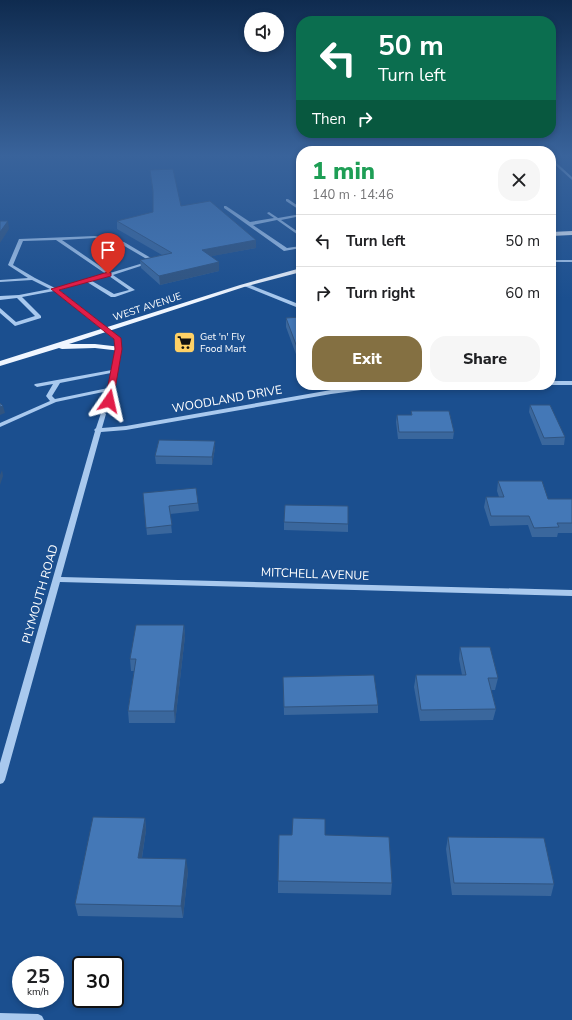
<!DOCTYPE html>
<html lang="en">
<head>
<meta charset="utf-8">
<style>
  body { margin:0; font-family:"Nunito Sans",sans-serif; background:#f6f6f6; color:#202124; height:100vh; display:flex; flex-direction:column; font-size:15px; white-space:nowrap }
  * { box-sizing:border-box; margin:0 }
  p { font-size:13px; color:#757577 }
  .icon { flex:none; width:22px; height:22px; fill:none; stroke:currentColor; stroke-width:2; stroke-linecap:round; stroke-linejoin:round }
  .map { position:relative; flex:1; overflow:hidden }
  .sheet { position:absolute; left:296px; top:146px; width:260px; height:244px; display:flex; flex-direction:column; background:#fff; border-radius:16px; box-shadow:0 2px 6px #0003 }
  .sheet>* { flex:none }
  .banner { position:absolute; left:296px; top:16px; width:260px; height:122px; border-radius:16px; box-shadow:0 2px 6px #0003; background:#0b6e4f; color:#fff; overflow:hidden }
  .buttons { position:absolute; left:244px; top:12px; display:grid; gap:8px }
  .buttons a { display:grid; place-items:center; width:40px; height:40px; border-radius:50%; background:#fff; box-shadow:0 2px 6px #0003; font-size:20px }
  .speed { position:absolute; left:12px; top:956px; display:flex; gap:8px; font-size:20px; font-weight:700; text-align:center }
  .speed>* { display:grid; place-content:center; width:52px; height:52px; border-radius:50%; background:#fff; box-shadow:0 2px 6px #0003; line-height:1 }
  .speed small { font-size:10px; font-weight:400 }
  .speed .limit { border:2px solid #111; border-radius:6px; background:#fff; color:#111 }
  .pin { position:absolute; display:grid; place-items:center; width:34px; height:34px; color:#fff; margin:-41px -17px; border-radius:50% 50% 50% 0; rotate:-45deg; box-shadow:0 0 4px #0007 }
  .pin .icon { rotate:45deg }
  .me { position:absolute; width:44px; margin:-22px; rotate:11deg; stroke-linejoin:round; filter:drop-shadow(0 0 3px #0008) }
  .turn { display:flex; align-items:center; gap:14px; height:84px; padding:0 16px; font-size:18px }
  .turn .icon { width:52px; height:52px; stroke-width:2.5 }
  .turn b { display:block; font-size:28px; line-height:34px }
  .then { display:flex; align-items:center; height:38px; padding:0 16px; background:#0003; gap:8px; font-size:15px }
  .round { display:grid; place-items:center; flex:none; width:42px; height:42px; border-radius:16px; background:#f6f6f6 }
  .head { display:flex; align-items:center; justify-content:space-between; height:68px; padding:0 16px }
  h1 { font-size:24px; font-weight:800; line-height:30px; color:#1e9e55 }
  .action { display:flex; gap:8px; margin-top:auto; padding:8px 16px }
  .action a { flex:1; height:46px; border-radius:16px; background:#847042; color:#fff; font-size:16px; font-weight:800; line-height:46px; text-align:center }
  .action a+a { background:#f6f6f6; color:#202124 }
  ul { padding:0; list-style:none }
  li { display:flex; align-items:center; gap:12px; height:52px; padding:0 16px; border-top:1px solid #e0e0e0 }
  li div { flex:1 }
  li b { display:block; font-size:15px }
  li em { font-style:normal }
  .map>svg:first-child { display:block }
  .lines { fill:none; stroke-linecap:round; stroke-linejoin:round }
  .minor { fill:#a9c9ee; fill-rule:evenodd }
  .major { fill:#f0f6ff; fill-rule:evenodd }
  .wall { fill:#3a679d }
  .shaded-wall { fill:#305480 }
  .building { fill:#4478b7; stroke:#305480 }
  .route { fill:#e11d48; stroke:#92132f }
  .labels { text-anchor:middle; stroke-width:3; stroke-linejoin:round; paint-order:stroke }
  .far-street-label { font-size:10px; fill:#fff; stroke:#1b4f8f }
  .far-poi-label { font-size:10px; fill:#fff; stroke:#1b4f8f; text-anchor:start }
  .street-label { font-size:12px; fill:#fff; stroke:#1b4f8f }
</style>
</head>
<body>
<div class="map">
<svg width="572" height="1020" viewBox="0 0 572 1020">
  <rect width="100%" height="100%" fill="#1b4f8f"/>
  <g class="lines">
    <path class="minor" d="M551 158 572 177V180L551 161Z
      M286 199H288L301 208V211L286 201Z
      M224 206H226L250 222 274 218 268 214 267 213 269 212 278 218 301 214V216L281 220 301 234V237L277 220 253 225 287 248 301 246V248L284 251 224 208Z
      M95 236 124 242 156 261 113 275 135 290 115 297H111L87 282 59 290 120 338 121 349 112 401 109 403 106 401 108 391 56 402 0 427V423L50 401 46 396 53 384 37 387 34 385 35 384 112 370 115 349 114 339 54 291 22 297 41 316V318L15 326 0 313V308L16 322 35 316 17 298 0 300V296L19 295 50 289 32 280 0 282V280L28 278 8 265 19 239ZM95 238 121 244 150 261 110 273 62 240ZM56 240 106 274 55 288 35 278 13 265 23 241ZM109 276 129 290 114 294 92 281ZM111 373 108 388 55 399 52 396 60 383Z
      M551 260H572V262H551Z
      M244 284H248L301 305V309L244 286Z
      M551 381H572V385H551Z
      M371 385H387L384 387 331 394 126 430 101 432 61 577 572 590V596L60 582 5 780 3 783 0 784V763L95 431 94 430 96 428 101 413H105L106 414 102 428 126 426 331 390Z
      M0 1013 38 1014 42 1016 44 1020H0Z"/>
    <path class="major" d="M572 231V235L551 236V232Z
      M301 268V272L244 287 69 344H95L121 347V351L95 348 62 349 59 348 0 366V361L240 285Z"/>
  </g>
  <path class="wall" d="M150 170 181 206 256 240V248L211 256 219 271 160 285 141 268 140 260 162 255 117 229V221L153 212V194Z
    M301 317V368L286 327V318Z
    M530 405 565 437 564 445H542L529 412Z
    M411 411 454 432 453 439H398L396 422 397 415H411Z
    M215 441V448L212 465 156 464 155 456Z
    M498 481 548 499H572V533H558L557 537H532L528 525 490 526 484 507 486 497H499L497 491Z
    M143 493 198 503 199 511 170 514 172 533 147 535Z
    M284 522 348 524V532L284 530Z
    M184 625 185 636 175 723H129L128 711 134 671H131L130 659Z
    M460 647 498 678 495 690H491L496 709 493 720 420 721 414 687 416 675H462L459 659Z
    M283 677 378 705V713L284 715Z
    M145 818 146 830 142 858 188 871 183 918 78 916 75 904Z
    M325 835 392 883 391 895 278 893V881Z
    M448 837 554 884 551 896 452 895 446 849Z"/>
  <path class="shaded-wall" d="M8 221 9 229 0 243V232Z
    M256 240V248L202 258V250Z
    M219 262V271L160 285 159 276Z
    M3 406 5 413 0 415V407Z
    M215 441V448L212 465V457Z
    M2 470 3 476 0 485V475Z
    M184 625 185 636 175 723 174 711Z
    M145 818 146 830 140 870 138 858Z
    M186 859 188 871 183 918 181 906Z"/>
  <path class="building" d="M173 169 181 206 210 201 256 240 202 250 219 262 159 276 140 260 172 253 117 221 153 212V191L150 170Z
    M0 221H8L0 232Z
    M301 317V358L286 318Z
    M0 403 3 406 0 407Z
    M530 405H550L565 437 544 438Z
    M411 411H449L454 432H399L397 415H412Z
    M159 440 215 441 212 457 155 456Z
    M498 481H542L548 499H572V523H557L559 527 534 528 529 516H491L486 497H504Z
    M196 488 198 503 169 506 172 525 146 528 143 493Z
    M285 505 348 506V524L284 522Z
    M136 625H184L174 711H128L136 659H130Z
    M460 647H490L498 678H488L496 709 421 710 416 675H466Z
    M374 675 378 705 284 707 283 677Z
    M93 817 145 818 138 858 186 859 181 906 75 904Z
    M293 818 325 819V835L389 837 392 883 278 881 279 835H292Z
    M448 837 544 838 554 884 454 883Z"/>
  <linearGradient id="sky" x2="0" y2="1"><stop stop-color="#0f2b4f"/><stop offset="0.52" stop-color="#39639b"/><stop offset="1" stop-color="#39639b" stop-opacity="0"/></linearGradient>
  <rect width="572" height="299" fill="url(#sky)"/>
  <path class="route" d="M108 272 111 273V276L59 290 121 338 122 349 113 401 109 403 105 401 115 349 114 339 51 289Z"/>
  <defs>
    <symbol id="supermarket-square" viewBox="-11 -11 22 22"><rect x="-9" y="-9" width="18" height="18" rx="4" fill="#ffd166" stroke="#1b4f8f"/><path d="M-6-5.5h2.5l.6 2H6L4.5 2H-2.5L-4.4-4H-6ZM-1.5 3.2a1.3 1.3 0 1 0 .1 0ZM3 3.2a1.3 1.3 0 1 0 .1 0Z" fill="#111"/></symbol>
  </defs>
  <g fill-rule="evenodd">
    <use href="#supermarket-square" x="172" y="330" width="25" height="25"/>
  </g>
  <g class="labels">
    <g class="far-street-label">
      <text transform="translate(147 306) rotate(-18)" y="4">WEST AVENUE</text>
    </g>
    <g class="far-poi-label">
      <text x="200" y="340">Get 'n' Fly<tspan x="200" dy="12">Food Mart</tspan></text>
    </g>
    <g class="street-label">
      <text transform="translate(227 399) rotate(-10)" y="4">WOODLAND DRIVE</text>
      <text transform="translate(315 574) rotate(2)" y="4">MITCHELL AVENUE</text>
      <text transform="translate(40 594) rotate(-74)" y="4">PLYMOUTH ROAD</text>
    </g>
  </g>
</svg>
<div class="buttons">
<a><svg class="icon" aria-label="sound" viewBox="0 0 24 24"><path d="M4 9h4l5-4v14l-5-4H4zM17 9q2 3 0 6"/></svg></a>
</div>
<div class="speed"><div>25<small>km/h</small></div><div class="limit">30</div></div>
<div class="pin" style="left:108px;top:274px;background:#d93025"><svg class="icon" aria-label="arrive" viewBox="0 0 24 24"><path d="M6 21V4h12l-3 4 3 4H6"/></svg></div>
<svg class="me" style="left:109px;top:401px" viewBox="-20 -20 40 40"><path d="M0-17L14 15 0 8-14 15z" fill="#e11d48" stroke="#fff" stroke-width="4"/></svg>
<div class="banner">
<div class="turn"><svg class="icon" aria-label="left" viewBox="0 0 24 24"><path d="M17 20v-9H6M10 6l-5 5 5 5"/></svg><div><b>50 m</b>Turn left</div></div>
<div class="then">Then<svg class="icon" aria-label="right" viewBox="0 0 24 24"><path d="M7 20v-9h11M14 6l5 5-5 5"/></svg></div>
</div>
<section class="sheet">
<div class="head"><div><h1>1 min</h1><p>140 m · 14:46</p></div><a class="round"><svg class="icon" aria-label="close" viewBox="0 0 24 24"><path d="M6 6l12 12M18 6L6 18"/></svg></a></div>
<ul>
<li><svg class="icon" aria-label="left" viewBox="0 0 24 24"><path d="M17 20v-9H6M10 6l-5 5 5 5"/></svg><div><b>Turn left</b></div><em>50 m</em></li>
<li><svg class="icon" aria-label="right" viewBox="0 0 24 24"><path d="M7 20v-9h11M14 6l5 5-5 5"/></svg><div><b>Turn right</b></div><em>60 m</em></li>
</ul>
<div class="action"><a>Exit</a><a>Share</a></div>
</section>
</div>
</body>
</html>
